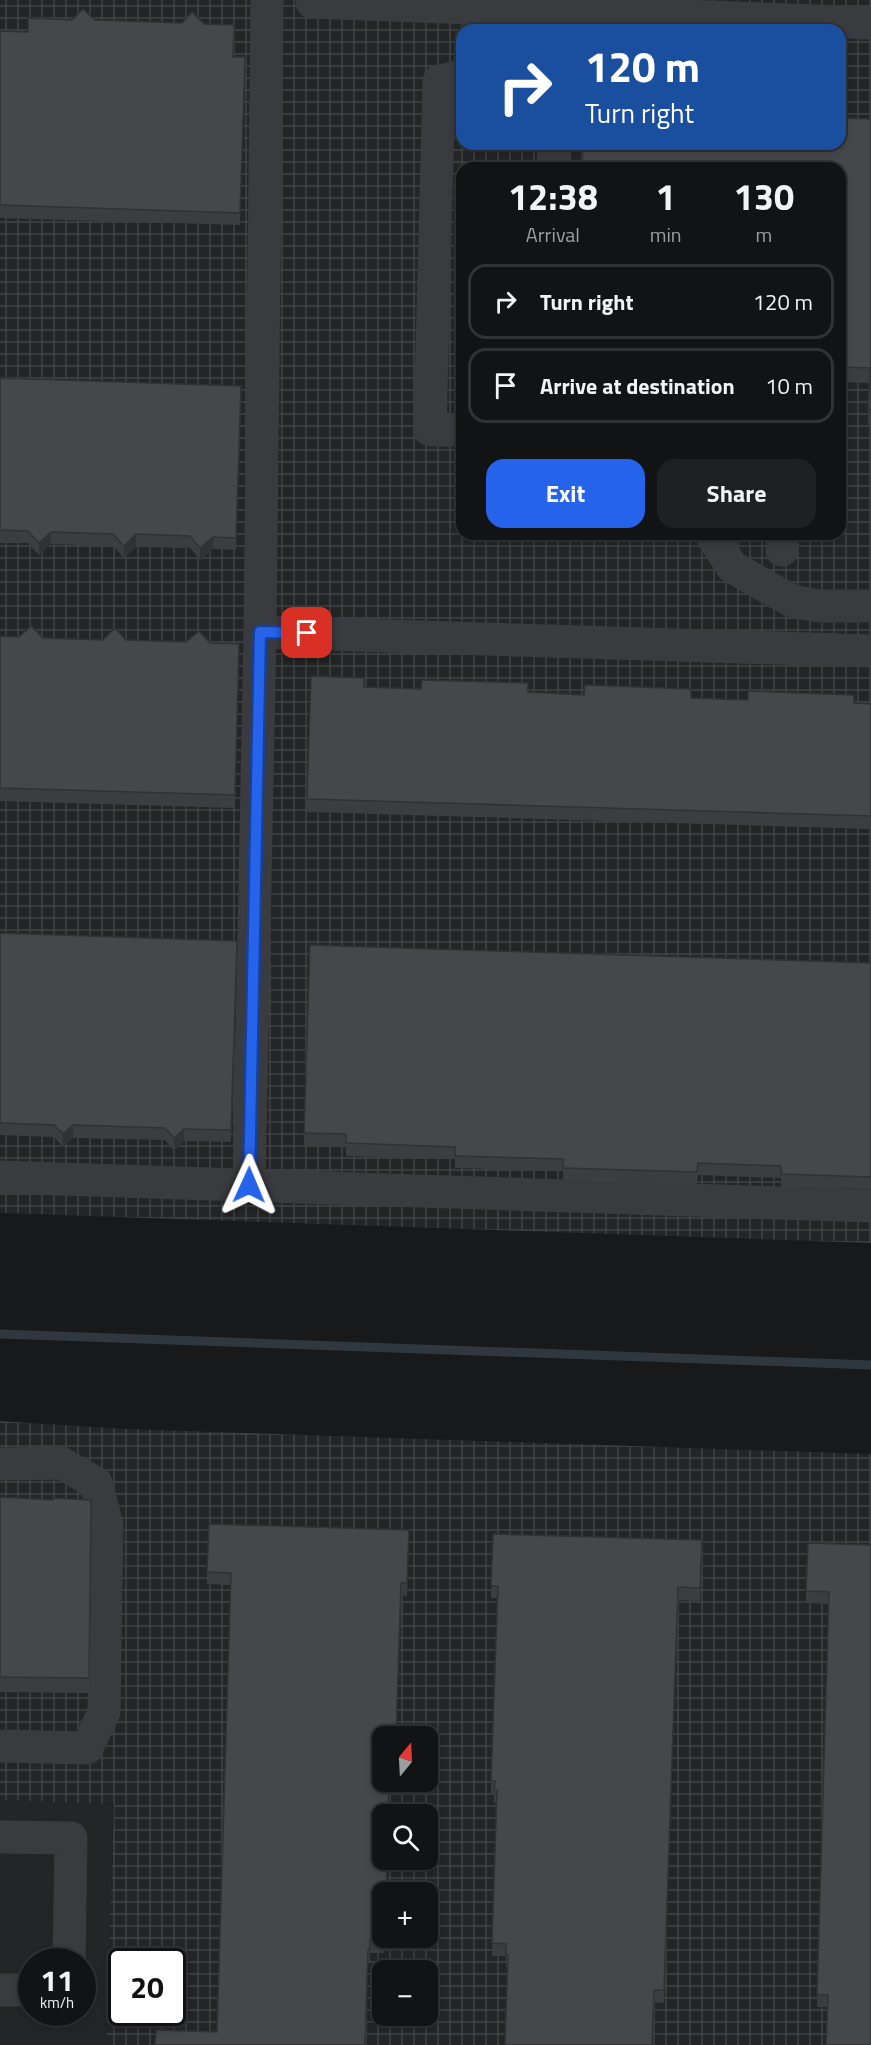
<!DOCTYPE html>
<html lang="en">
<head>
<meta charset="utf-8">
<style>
  body { margin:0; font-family:"Titillium Web",sans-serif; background:#1f2022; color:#f1f3f6; height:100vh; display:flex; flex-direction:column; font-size:22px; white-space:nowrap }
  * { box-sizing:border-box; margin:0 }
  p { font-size:20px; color:#9c9ea0 }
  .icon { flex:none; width:33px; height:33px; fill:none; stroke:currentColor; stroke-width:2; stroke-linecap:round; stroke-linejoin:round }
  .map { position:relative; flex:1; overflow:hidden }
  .panel { position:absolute; left:456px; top:162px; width:390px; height:378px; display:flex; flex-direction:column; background:#121314; border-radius:18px; box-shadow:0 3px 9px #0003,0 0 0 2px #313234 }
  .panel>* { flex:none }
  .top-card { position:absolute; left:456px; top:24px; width:390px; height:126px; border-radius:18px; box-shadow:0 3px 9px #0003,0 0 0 2px #313234; background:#1a4fa0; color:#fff; overflow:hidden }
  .needle { width:39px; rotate:18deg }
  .tools { position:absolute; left:372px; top:1726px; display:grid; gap:12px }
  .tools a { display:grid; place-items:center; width:66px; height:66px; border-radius:12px; background:#121314; box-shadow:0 3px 9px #0003,0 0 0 2px #313234; font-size:30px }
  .speed { position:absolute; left:18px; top:1948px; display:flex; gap:12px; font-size:30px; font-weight:700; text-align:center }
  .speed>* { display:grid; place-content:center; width:78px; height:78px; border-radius:50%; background:#121314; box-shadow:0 3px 9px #0003,0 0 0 2px #313234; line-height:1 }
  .speed small { font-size:15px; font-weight:400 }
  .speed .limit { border:3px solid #111; border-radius:9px; background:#fff; color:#111 }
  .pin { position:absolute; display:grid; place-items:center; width:51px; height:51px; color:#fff; margin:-26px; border-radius:12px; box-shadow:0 3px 9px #0006 }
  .me { position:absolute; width:66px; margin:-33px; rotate:1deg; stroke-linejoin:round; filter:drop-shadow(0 0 4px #0008) }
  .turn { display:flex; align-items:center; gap:21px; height:126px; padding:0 30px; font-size:27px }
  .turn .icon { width:78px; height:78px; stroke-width:2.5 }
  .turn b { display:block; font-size:42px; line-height:51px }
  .eta { display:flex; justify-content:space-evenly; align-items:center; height:102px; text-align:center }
  .eta b { font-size:36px; font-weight:700; line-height:42px }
  .button { display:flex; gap:12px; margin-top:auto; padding:12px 30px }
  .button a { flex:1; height:69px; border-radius:18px; background:#2563eb; color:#fff; font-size:24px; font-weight:700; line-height:69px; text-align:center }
  .button a+a { background:#1f2022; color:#f1f3f6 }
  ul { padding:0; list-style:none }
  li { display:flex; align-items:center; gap:18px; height:75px; margin:0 12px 9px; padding:0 18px; border:3px solid #313234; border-radius:18px }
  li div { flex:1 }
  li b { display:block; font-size:22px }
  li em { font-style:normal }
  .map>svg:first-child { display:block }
  .built { fill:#242527; fill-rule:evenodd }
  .industrial { fill:url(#industrial-grid); fill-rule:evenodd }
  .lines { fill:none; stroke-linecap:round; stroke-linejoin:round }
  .stream { stroke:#2f383e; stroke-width:9 }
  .minor { stroke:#3a3b3f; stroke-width:33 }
  .wall { fill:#3b3d40 }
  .shaded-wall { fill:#303234 }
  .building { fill:#45474a; stroke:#303234; stroke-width:1.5 }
  .route-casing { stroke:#184099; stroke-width:15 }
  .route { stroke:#2563eb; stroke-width:10 }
</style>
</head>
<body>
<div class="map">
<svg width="871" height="2045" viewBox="0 0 871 2045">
  <defs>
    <pattern id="industrial-grid" width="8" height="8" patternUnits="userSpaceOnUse" patternTransform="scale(1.5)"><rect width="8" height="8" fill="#242527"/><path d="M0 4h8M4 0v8" fill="none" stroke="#414244"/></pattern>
  </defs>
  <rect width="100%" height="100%" fill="#18191a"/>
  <path class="built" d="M0 1800 114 1804 106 2045H0ZM32 1962H82V2013H32Z"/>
  <path class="industrial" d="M0 0H871V1243L0 1213ZM462 30H840V144H462ZM462 168H840V534H462Z
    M0 1421 126 1429 871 1454V2045H106L114 1804 0 1800ZM382 1737H428V1782H382ZM382 1815H428V1860H382ZM382 1893H428V1938H382ZM122 1962H172V2013H122ZM382 1971H428V2016H382Z"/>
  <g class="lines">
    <path class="stream" d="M0 1334 871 1365"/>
    <path class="minor" d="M267 0 260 632 871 651
      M312 2 871 23
      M462 76 439 81 430 430H462
      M553 168 554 144
      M711 534 732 567 792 601 819 606H871
      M782 550V534
      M0 1177 871 1206
      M249 1185 260 632
      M0 1464 61 1463 96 1483 107 1525 104 1712 87 1748 0 1746
      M0 1837 71 1838 69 1962
      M0 1990H32"/>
  </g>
  <path class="wall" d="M95 20 234 57H245L240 225 0 218V31L28 32Z
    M871 119V426H868L869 383 840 382V168Z
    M0 378 241 398 236 550 213 549 200 560 190 548 136 547 124 558 113 546 51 544 39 555 28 543H0Z
    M0 636 239 644 235 808 0 801Z
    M364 687 528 692 584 695 871 704V829L307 812V799Z
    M0 933 237 954 231 1142 184 1141 174 1151 165 1140 73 1138 63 1147 54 1137 0 1135Z
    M871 963V1189L781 1187V1178L698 1175 697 1185 563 1180V1171L455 1168V1159L346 1156V1147L304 1145V1133Z
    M0 1497 53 1500H91L89 1693 0 1692Z
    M409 1530 407 1596 401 1595 382 1782H395V1790H391V1800H389L384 1953H370V1962L217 2032 231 1585 207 1584V1572Z
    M493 1534 702 1552 700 1601 678 1600 664 2003 654 2002 652 2045H505L508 1967H506V1956H492L496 1803H494V1793H491V1780L497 1598H491Z
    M871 1545 828 2007H817L829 1604 806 1603V1591Z"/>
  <path class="shaded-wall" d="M51 532V544L39 555V543Z
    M136 534V547L124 558V546Z
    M213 537V549L200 560V548Z
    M73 1125V1138L63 1147V1134Z
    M184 1129V1141L174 1151V1138Z"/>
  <path class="building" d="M83 9 95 20 182 23 192 12 204 24 234 25 233 57H245L240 213 0 205V31L28 32V18L72 20Z
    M840 118 871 119V410H868L870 368 840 367V168H582L583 144H840Z
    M0 378 241 386 236 538 213 537 200 548 190 536 136 534 124 546 113 534 51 532 39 543 28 531 0 530Z
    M31 626 43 638 103 640 115 628 126 640 186 642 199 631 210 643 239 644 235 795 0 788V636L19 637Z
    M311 676 364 678V687L421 689 422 680 528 683V692L584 695 585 685 691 689V698L748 700V691L854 695V703L871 704V816L307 799Z
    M0 933 237 941 231 1130 184 1129 174 1138 165 1128 73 1125 63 1134 54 1125 0 1123Z
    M310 945 871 963V1177L781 1174V1166L698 1163 697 1172 563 1168V1159L455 1156V1147L346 1143V1134L304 1133Z
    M0 1497 53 1500V1498L91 1500 89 1678 0 1677Z
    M209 1524 409 1530 407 1583H401L396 1737H382V1782H391V1788H389L388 1815H382V1860H387L386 1893H382V1938H384V1941L370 1940V1949L368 1950 365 2045H155L156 2030 217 2032 231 1573 207 1572Z
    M493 1534 702 1540 700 1588 678 1587 664 1990H654L652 2045H505L508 1955 506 1954V1944L492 1943 497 1790H494L495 1781 491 1780 498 1586H491Z
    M808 1543 871 1545V2045H826L828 1995H817L829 1592 806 1591Z"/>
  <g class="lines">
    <defs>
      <path id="route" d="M249 1185 260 632 307 633"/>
    </defs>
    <use href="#route" class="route-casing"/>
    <use href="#route" class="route"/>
  </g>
</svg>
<div class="tools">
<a><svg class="needle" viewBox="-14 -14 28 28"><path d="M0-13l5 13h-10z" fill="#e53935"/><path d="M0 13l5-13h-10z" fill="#9c9ea0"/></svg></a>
<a><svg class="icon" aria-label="search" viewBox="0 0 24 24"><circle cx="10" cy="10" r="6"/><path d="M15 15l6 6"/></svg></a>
<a>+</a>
<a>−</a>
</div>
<div class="speed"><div>11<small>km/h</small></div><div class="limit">20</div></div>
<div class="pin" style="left:307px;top:633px;background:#d93025"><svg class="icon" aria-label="arrive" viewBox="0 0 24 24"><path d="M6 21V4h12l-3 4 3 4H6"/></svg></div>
<svg class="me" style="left:249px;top:1185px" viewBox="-20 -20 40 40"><path d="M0-17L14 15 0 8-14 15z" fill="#2563eb" stroke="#fff" stroke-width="4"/></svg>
<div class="top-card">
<div class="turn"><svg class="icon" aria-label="right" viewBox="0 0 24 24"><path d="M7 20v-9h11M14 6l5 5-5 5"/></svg><div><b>120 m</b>Turn right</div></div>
</div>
<section class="panel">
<div class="eta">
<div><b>12:38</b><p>Arrival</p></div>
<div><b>1</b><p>min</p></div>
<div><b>130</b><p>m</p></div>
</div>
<ul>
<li><svg class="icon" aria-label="right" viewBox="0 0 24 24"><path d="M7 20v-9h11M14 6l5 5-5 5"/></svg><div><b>Turn right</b></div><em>120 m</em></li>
<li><svg class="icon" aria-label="arrive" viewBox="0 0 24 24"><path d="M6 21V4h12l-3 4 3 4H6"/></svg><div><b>Arrive at destination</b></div><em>10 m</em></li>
</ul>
<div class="button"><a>Exit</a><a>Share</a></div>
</section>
</div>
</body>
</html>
